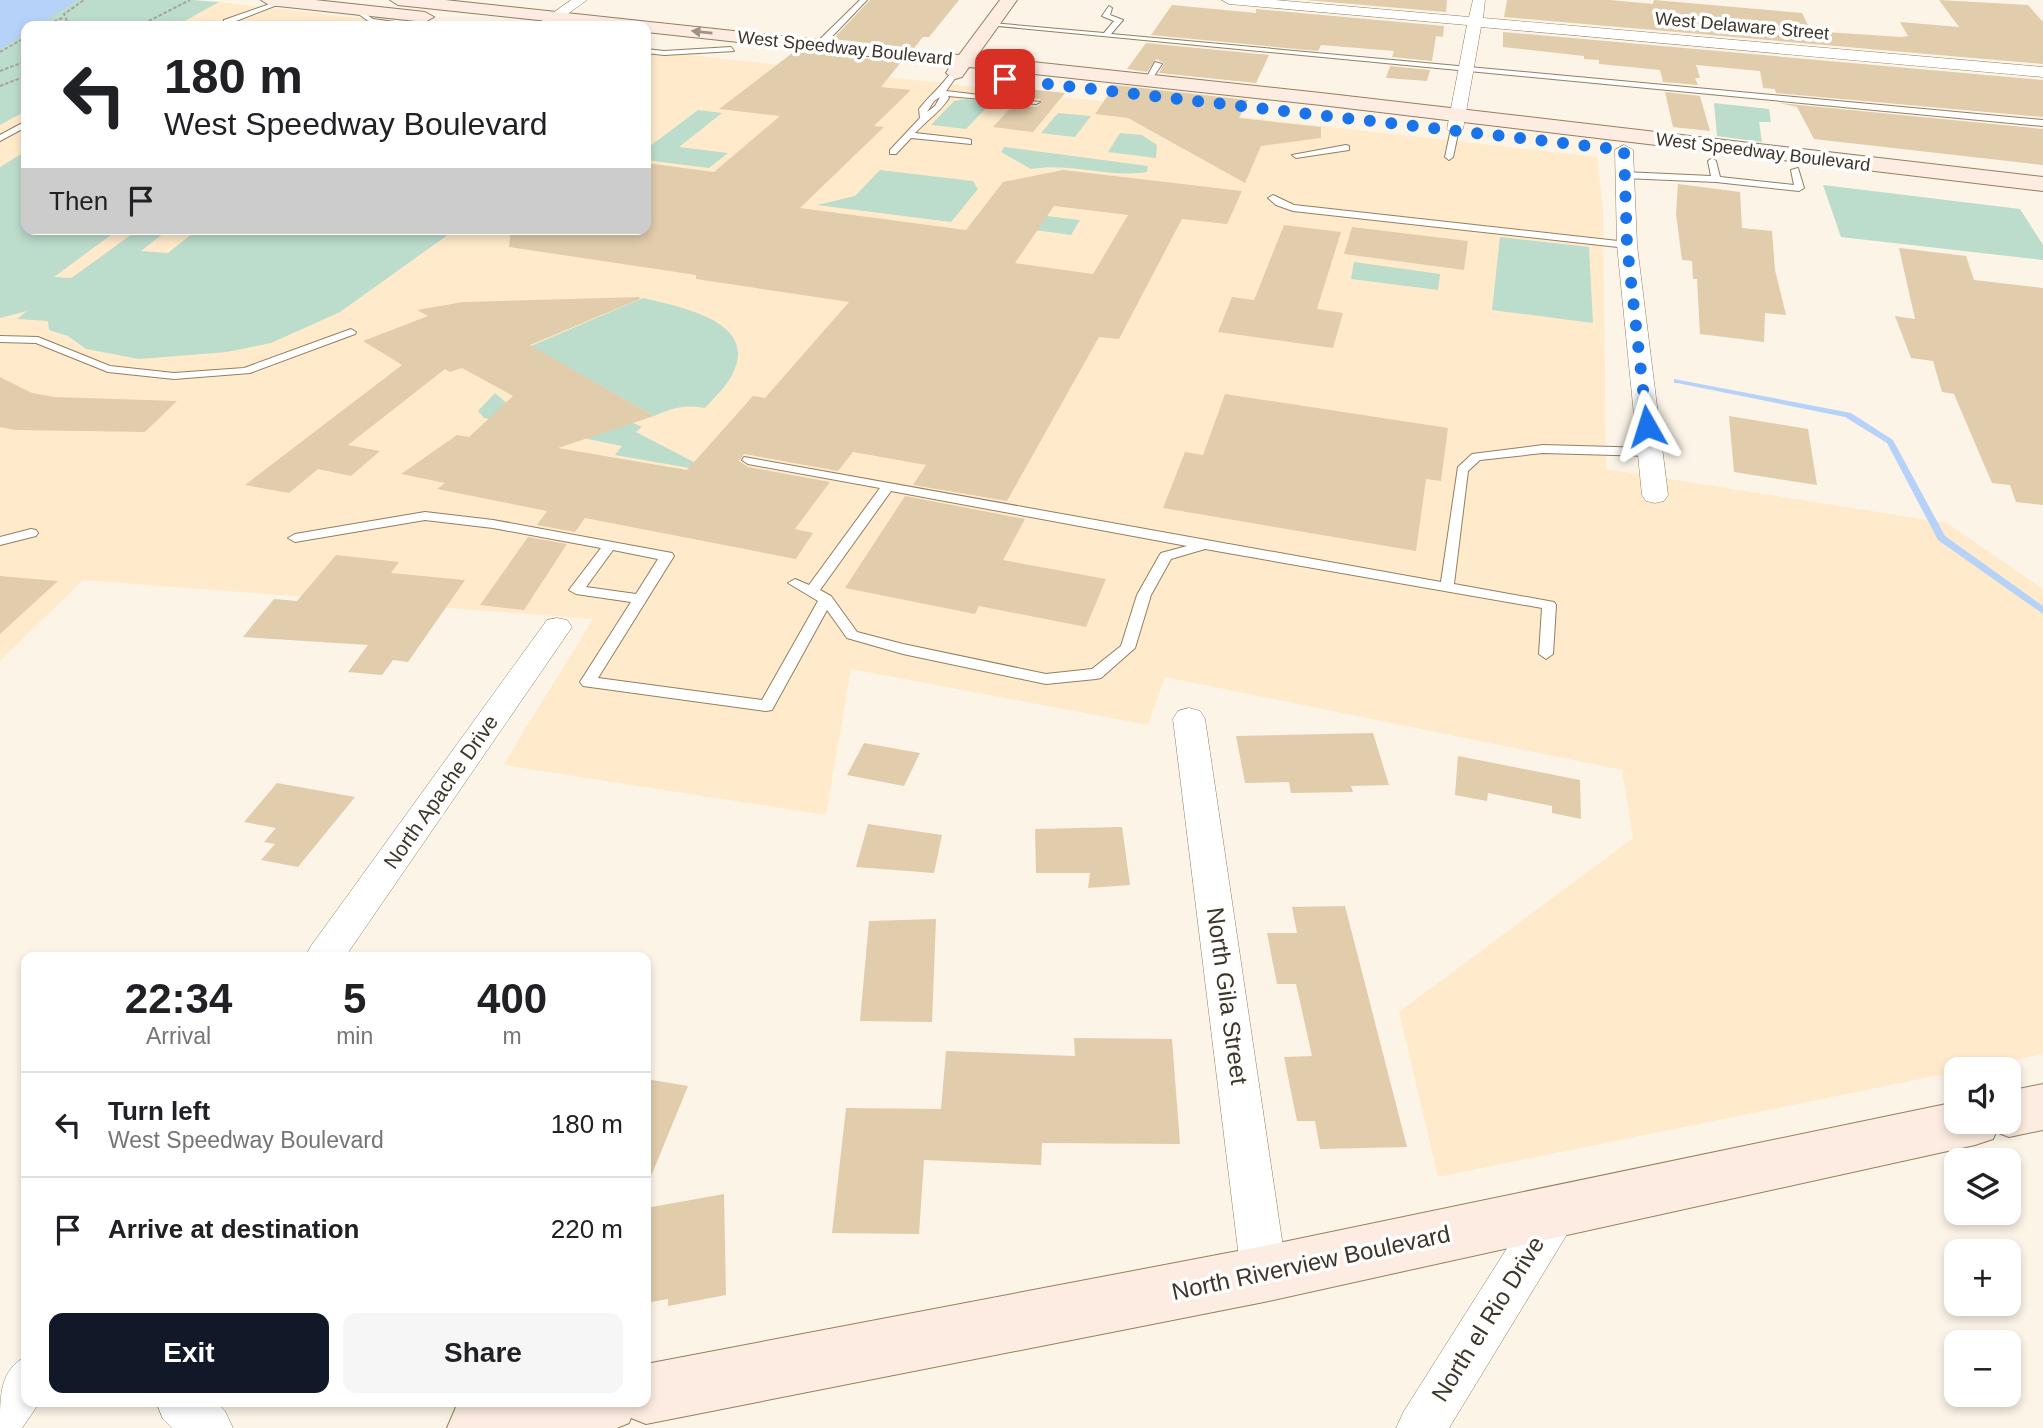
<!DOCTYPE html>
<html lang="en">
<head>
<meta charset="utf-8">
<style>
  body { margin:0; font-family:Arial,sans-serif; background:#f6f6f6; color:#202124; height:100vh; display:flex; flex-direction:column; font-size:26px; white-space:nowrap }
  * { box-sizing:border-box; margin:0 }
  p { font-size:23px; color:#757577 }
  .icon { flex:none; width:38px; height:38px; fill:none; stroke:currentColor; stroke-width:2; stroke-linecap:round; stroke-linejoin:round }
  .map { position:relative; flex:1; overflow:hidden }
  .drawer { position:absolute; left:21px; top:952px; width:630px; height:455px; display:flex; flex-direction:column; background:#fff; border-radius:14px; box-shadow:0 4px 10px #0003 }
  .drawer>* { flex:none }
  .hud { position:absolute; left:21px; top:21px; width:630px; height:214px; border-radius:14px; box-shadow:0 4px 10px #0003; background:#fff; color:#202124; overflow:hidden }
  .buttons { position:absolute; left:1944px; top:1057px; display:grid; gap:14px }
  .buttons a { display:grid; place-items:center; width:77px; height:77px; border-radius:14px; background:#fff; box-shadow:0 4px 10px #0003; font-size:35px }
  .pin { position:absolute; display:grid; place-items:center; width:60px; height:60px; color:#fff; margin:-30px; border-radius:14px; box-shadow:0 4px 10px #0006 }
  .me { position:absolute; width:77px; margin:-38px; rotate:354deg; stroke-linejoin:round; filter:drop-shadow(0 0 5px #0008) }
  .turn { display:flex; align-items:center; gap:24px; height:147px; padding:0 28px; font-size:32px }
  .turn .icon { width:91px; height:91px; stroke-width:2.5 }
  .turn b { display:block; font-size:49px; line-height:60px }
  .then { display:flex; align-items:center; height:66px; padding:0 28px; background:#0003; gap:14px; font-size:26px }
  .eta { display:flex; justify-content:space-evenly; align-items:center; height:119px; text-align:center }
  .eta b { font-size:42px; font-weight:800; line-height:49px }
  .button { display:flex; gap:14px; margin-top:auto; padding:14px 28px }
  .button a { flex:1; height:80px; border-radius:14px; background:#111827; color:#fff; font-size:28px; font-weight:800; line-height:80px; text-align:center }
  .button a+a { background:#f6f6f6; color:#202124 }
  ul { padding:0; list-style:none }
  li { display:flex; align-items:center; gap:21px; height:105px; padding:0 28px; border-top:2px solid #e0e0e0 }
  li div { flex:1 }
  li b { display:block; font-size:26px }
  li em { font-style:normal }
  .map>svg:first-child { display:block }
  .built { fill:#ffebcb }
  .green { fill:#bcdccc }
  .water { fill:#b7d2f9 }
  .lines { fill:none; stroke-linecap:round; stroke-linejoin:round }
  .stream { fill:#b7d2f9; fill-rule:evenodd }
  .building { fill:#e1ccac; fill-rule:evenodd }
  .lane-casing { stroke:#927f61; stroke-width:2 }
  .street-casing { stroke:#927f61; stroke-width:1 }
  .secondary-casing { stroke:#927f61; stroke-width:2 }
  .path { stroke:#aba396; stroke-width:2; stroke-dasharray:3.5 2; stroke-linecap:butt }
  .lane { fill:#fff; fill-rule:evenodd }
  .street { fill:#fff; fill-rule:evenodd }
  .secondary { fill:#fdece1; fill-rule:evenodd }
  .oneway { fill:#9e9185 }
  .route { stroke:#1a73e8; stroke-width:12; stroke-dasharray:0 21.6 }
  .labels { text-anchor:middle; stroke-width:7; stroke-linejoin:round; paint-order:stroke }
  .far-street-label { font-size:18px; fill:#3e3629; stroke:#fff }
  .street-label { font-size:21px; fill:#3e3629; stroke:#fff }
  .near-street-label { font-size:24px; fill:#3e3629; stroke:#fff }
</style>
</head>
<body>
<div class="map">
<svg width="2043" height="1428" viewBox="0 0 2043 1428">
  <rect width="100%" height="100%" fill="#fcf4e7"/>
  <path class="built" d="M219 2 431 26H176Z
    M646 50 1597 157 1603 209 1606 469 1947 523 2043 589V1054L1438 1177 1399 1012 1633 838 1622 770 1165 677 1148 725 851 669 826 815 503 765 593 619 83 580 0 661V125L26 111V229H646Z"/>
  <path class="green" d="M0 0H193L219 2 176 26H26V111L0 125Z
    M966 99 992 102 966 129 931 125 954 101Z
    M1714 103 1769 109 1771 122H1759L1762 142 1717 136Z
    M698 110 722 113 679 147 728 153 709 168 646 160V149Z
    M1058 113 1091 116 1075 137 1041 133Z
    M1120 133 1142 135 1157 145 1156 158 1108 152Z
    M1004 147 1148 166 1147 172C1108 178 1070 162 1031 169L1001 152Z
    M26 151V229H119L54 277 71 278 77 274 139 229H169L141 251 168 253 198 229H456L340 312 271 343 227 352 139 359 86 349 68 336 49 330 48 321 17 319 27 311 0 318V167Z
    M880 170 973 181 978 189 951 222 817 205 855 196Z
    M1823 185 2020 209 2043 245V260L1841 237Z
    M1046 216 1080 220 1071 235 1035 230Z
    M1500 237 1589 247 1593 323 1492 310Z
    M1354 262 1440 274 1438 290 1351 279Z
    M643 298C679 307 761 321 732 375 726 387 714 398 705 408 685 404 672 408 654 416L531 346Z
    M495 393 509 405 629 421 642 427 636 432 713 472 615 455 622 446 484 418 478 411Z"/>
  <path class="water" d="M0 0H78L36 26H26V33L0 50Z"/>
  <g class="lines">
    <path class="stream" d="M1674 379 1851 413 1893 440 1945 536 2043 606V614L1938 540 1887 443 1845 417 1677 383H1674Z"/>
  </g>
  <path class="building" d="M870 0H959L929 37H923L914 48 833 39Z
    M1305 0H1447L1446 12Z
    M1507 0H1610L1653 4 1654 0 1802 13 1811 31 1901 37 1908 36 1900 22 1959 27 1939 0 2028 5 2043 22V64L1504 17Z
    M1172 5 1256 13V9L1444 26 1443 37 1436 36 1432 61 1392 57 1394 51 1321 45 1318 51 1151 35Z
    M1503 32 2043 80V117L1776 93 1775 89 1763 88 1760 71 1696 65 1700 78H1695L1698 85 1663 82 1660 70 1599 64V60L1584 59V56L1503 47Z
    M1146 43 1269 55 1256 83 1159 73 1164 63 1156 59 1147 72 1127 69Z
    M795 51 901 62 881 87 911 90 874 126 884 127 800 208 966 230 1003 182 1063 170 1242 191 1227 224 1182 219 1119 339 1099 337 1007 501 913 485 926 465 853 452 838 471 744 454 739 461 748 467 830 482 795 529 813 533 796 559 585 518 575 532 537 525 547 511 437 489 445 483 401 474 457 435 469 437 513 396 462 368 450 372 445 369 348 445 380 451 351 476 318 469 289 493 245 485 402 365 363 341 428 316 417 310 463 302 639 297 640 299 530 345 654 416 558 448 687 470 753 396 765 398 849 302 696 279V275L509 247 511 229H646V163L714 172 780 116 719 109ZM1054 206 1128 215 1093 274 1015 263Z
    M1390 66 1430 70 1427 81 1386 78Z
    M1115 85 1248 100 1239 118 1321 127V138L1261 146 1245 183 1128 118 1095 114Z
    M1027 89 1065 93 1033 132 993 127 1013 105 1036 107 1041 104 1040 99 1020 97Z
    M1665 92 1700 96 1710 131 1673 127Z
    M1779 103 2043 129V165L1814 139 1797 107Z
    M1678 184 1740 192 1742 228 1772 231 1775 270 1786 315 1765 313 1764 342 1700 334 1697 279H1693L1692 261 1682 260 1676 214Z
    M1284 225 1341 232 1317 309 1343 313 1333 348 1218 332 1232 297 1254 300Z
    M1352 227 1468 241 1464 270 1344 254Z
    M1899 248 1966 256 1974 280 2043 288V505L2016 502 2010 485 1992 483 1954 394 1942 392 1933 361 1911 358 1895 316 1915 319Z
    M0 377 32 393 54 397 177 401 145 432 15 430 0 427Z
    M1225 394 1448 428 1441 481 1426 479 1416 551 1163 508 1185 452 1203 455Z
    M1729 416 1808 429 1817 485 1734 472Z
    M905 496 1025 519 1003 560 1106 579 1086 627 979 606 975 614 845 588Z
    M528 537 567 544 524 610 480 605Z
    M336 555 399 562 391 573 465 580 408 662 393 660 382 675 348 672 368 645 243 637 274 599 297 601Z
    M0 576 58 581 0 634Z
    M1373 733 1389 785 1351 786 1353 792 1291 793 1289 782 1245 783 1236 736Z
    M864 743 920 753 904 786 847 775Z
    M1458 756 1580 780 1581 819 1552 813V806L1488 793 1487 801 1455 795Z
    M277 783 355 797 298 867 261 860 275 844 264 842 276 828 244 822Z
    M868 824 942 835 934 873 856 867Z
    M1122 827 1130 885 1088 888 1090 873H1036L1035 829Z
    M1345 906 1407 1147 1320 1149 1315 1121H1297L1284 1057 1312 1056 1296 984H1277L1267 933H1297L1292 907Z
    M936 919 932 1022 860 1021 869 921Z
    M1074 1038 1172 1039 1180 1144 1042 1143 1041 1165 924 1160 919 1234 832 1233 846 1108 941 1109 946 1051 1075 1056Z
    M646 1079 688 1086 647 1186H646Z
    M724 1194 726 1295 668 1306V1299L646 1303V1208Z"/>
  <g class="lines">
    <defs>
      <path id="lane" d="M281 0H290L231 23 230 26H223L224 20Z
        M860 0H867L822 47H816V43Z
        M1109 6 1112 8 1110 15 1123 20 1111 34 2043 120V126L988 25 992 23 1104 33 1114 21 1102 16Z
        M355 7 373 19 424 26 371 23 353 10Z
        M731 47 734 51 664 55 646 53V49L664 51Z
        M1155 62 1162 64 1150 82H1144Z
        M952 71 959 73 946 91 1040 102 1036 104 948 96 949 98C940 112 926 121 915 133L968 139 971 140V144L911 138 896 154H890V150L920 118 919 109C930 95 942 86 952 71ZM940 97 935 106 927 112 934 101Z
        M26 121V127L0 141V135Z
        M1455 126 1459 129 1453 157 1449 160 1445 157 1451 129Z
        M1346 145 1349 146V150L1296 158 1292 155Z
        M1712 158 1716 161 1720 177 1794 185 1791 170 1798 168 1804 188 1799 191 1716 182 1624 178 1620 175 1624 172 1711 176 1708 161Z
        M1273 195 1294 205 1627 242 1632 245 1627 248 1293 211 1276 205 1268 198Z
        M351 329 356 332 355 334 250 373 174 379 108 372 36 343 0 342V336L38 337 110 366 174 373 244 368Z
        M1543 445 1650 448 1656 452 1650 456 1543 453 1480 460 1468 471 1454 584 1554 602 1556 605 1553 654 1546 659 1539 654 1542 608 1205 549 1171 559 1151 595 1135 648 1101 678 1096 679 1046 684 903 654 847 638 827 610 772 710 766 711 583 686 580 682 631 602 576 594 569 590 601 548 493 528 425 520 295 542 288 538 295 534 425 512 493 520 672 553 674 556 598 678 762 700 818 601 788 583 795 579 809 585 880 488 748 464 742 460 744 457 1441 582 1458 467 1472 454ZM891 491 1187 546 1161 553 1159 556 1137 595 1121 646 1092 669 1046 674 903 644 857 632 831 596 820 590ZM613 550 658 559 636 594 586 587Z
        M31 529 36 530 38 533 36 536 0 545V537Z"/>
      <path id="street" d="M571 0H587L551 26H535Z
        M1222 0H1275L1469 17 1473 0H1485L1483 18 2043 67V77L1481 27 1463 129 1455 134 1447 129 1467 25 1229 4Z
        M1624 145 1633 150 1637 245 1668 495 1664 501 1655 503 1646 501 1642 495 1617 245 1615 150Z
        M557 618 567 620 572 627 345 957H305L311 946 547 620Z
        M1189 708 1200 711 1205 719 1287 1274 1280 1290 1264 1297 1248 1290 1241 1274 1173 719 1178 711Z
        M1556 1190 1572 1196 1578 1211 1572 1226 1449 1428H1396L1404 1411 1540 1196Z
        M26 1356V1402H40L22 1428H0C0 1393 0 1371 26 1356Z
        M156 1402H216L225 1411 233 1428H172L163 1419Z"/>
      <path id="secondary" d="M261 0H315L425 12 434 17 425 22 269 5Z
        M390 0H445L959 55 1000 0H1017L977 56 1321 93 2043 177V191L1321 105 969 67 962 77 955 79 946 73 951 65 646 32V26H594L398 5Z
        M2043 1084V1130L2009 1137 1996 1132 1993 1139 1975 1145 1264 1302 646 1424 631 1418 629 1423 617 1428H447L456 1407 467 1402H646V1364L1264 1246 1956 1102V1122H2009V1091Z"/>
    </defs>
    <use href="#lane" class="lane-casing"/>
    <use href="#street" class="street-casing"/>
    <use href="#secondary" class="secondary-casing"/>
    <path class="path" d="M44 26 64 17
      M69 26 64 14 84 0
      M105 26 112 24
      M139 26 190 0
      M0 52 26 37
      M0 71 26 61
      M0 86 26 76"/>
    <use href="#lane" class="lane"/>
    <use href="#street" class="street"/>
    <use href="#secondary" class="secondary"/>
  </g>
  <defs><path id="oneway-solid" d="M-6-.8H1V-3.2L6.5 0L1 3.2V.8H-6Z" transform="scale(1.75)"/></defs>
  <use class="oneway" href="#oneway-solid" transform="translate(702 32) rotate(-174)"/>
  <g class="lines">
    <path class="route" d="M1005 79 1624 150 1627 245 1647 426"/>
  </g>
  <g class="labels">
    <g class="far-street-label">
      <text transform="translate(1742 26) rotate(5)" y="6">West Delaware Street</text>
      <text transform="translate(845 48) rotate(6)" y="6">West Speedway Boulevard</text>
      <text transform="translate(1763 152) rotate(7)" y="6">West Speedway Boulevard</text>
    </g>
    <g class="street-label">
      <text transform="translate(441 792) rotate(-55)" y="7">North Apache Drive</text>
    </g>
    <g class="near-street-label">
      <text transform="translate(1227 996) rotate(82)" y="8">North Gila Street</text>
      <text transform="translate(1311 1263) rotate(-12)" y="8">North Riverview Boulevard</text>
      <text transform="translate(1488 1319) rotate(-58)" y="8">North el Rio Drive</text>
    </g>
  </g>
</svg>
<div class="buttons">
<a><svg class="icon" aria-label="sound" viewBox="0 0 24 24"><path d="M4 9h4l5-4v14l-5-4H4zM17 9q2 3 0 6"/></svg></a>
<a><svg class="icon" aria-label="layers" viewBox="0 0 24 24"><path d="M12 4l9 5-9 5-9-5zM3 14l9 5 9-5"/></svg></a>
<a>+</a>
<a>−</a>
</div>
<div class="pin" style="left:1005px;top:79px;background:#d93025"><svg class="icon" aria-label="arrive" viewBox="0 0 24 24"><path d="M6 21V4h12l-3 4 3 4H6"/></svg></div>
<svg class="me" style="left:1647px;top:426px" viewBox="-20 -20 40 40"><path d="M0-17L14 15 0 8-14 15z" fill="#1a73e8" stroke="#fff" stroke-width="4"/></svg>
<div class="hud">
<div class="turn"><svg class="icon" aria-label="left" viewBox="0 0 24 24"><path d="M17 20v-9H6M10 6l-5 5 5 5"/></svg><div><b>180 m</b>West Speedway Boulevard</div></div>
<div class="then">Then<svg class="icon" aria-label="arrive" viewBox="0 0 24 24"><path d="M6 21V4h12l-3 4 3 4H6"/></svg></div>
</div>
<section class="drawer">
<div class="eta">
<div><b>22:34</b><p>Arrival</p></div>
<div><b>5</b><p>min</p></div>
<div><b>400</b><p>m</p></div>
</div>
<ul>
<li><svg class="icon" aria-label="left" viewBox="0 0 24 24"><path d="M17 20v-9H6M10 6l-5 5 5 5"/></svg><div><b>Turn left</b><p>West Speedway Boulevard</p></div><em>180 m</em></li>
<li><svg class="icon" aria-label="arrive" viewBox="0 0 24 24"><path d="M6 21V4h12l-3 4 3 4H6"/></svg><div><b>Arrive at destination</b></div><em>220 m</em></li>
</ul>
<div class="button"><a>Exit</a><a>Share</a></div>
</section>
</div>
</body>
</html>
